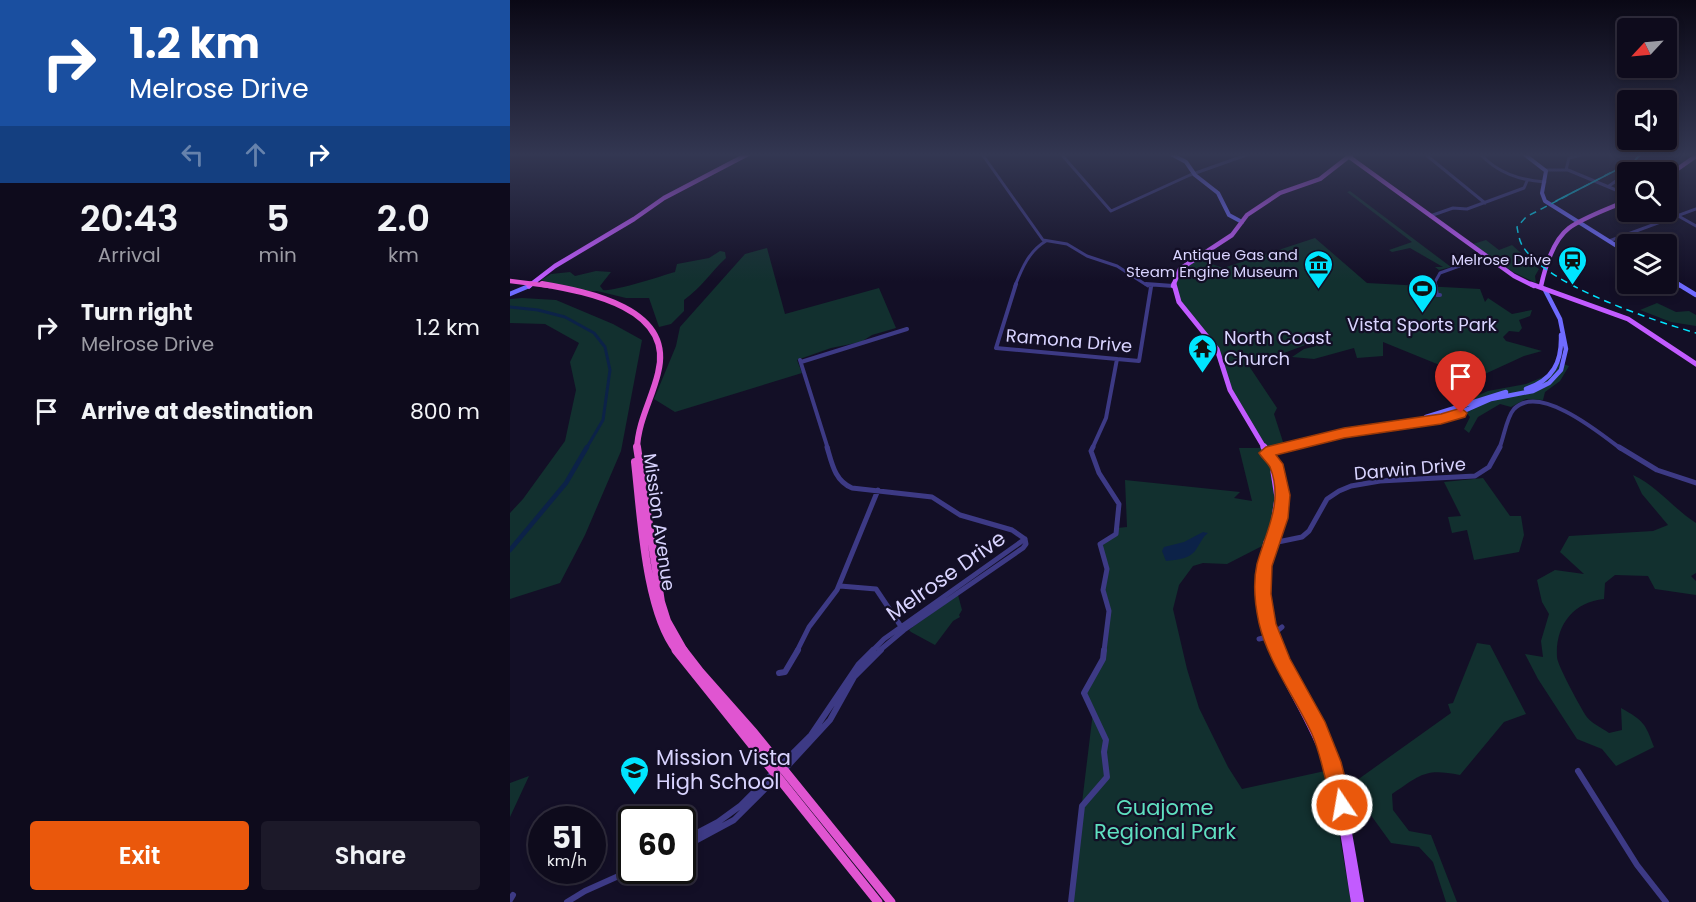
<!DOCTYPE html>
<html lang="en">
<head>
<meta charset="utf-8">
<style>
  body { margin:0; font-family:Poppins,sans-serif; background:#1c1929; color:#f1f3f6; height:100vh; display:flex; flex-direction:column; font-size:22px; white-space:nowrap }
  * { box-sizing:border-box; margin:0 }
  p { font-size:20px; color:#9b9ba3 }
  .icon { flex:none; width:33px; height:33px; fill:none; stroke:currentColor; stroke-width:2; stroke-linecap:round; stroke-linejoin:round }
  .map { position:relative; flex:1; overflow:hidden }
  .drawer { display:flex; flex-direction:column; background:#0e0b1c; width:510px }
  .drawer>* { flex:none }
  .banner { background:#1a4fa0; color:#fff; overflow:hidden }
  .needle { width:39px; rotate:244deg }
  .tools { position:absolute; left:1107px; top:18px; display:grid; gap:12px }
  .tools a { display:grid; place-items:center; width:60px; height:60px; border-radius:6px; background:#0e0b1c; box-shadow:0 3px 9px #0003,0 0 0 2px #2e2b3b; font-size:30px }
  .speed { position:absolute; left:18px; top:806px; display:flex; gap:12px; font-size:30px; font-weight:700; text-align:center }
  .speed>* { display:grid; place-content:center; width:78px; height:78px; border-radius:50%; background:#0e0b1c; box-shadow:0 3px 9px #0003,0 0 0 2px #2e2b3b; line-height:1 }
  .speed small { font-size:15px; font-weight:400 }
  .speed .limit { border:3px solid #111; border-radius:9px; background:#fff; color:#111 }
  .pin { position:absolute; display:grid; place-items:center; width:51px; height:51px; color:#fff; margin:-62px -26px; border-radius:50% 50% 50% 0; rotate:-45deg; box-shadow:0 0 6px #0007 }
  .pin .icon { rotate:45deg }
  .me { position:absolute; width:66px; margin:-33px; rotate:348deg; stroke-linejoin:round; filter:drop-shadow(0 0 4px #0008) }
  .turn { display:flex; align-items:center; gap:21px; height:126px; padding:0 30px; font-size:27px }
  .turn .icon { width:78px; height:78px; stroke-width:2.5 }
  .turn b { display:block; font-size:42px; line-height:51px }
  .lanes { display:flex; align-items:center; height:57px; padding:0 30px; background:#0003; justify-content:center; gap:30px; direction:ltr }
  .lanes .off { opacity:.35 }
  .eta { display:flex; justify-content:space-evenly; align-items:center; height:102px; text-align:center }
  .eta b { font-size:36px; font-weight:600; line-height:42px }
  .primary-button { display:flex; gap:12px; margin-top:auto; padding:12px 30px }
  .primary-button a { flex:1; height:69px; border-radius:6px; background:#ea580c; color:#fff; font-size:24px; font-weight:600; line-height:69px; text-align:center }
  .primary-button a+a { background:#1c1929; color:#f1f3f6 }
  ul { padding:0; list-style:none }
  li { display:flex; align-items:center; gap:18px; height:84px; padding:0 30px }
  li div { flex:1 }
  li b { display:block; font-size:22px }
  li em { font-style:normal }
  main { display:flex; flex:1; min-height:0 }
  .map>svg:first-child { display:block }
  .green { fill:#12302f }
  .water { fill:#0c2248 }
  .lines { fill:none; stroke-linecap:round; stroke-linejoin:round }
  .river-far1 { stroke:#0c2248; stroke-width:3 }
  .river { stroke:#0c2248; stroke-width:4.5 }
  .tertiary-far3 { stroke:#3d3a85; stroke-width:3 }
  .tertiary-far2 { stroke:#3d3a85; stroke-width:4 }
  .tertiary-far1 { stroke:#3d3a85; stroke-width:5 }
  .tertiary { stroke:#3d3a85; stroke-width:6 }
  .secondary-far2 { stroke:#6f6bff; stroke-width:4 }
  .secondary-far1 { stroke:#6f6bff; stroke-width:4.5 }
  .secondary { stroke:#6f6bff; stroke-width:6 }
  .primary-far3 { stroke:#c25bff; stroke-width:4.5 }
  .primary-far2 { stroke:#c25bff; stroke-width:5 }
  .primary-far1 { stroke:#c25bff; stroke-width:7 }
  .primary { stroke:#c25bff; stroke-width:8 }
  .trunk-far3 { stroke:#e055d1; stroke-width:4.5 }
  .trunk-far2 { stroke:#e055d1; stroke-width:6 }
  .trunk-far1 { stroke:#e055d1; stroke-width:8 }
  .trunk { stroke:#e055d1; stroke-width:9 }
  .tram { stroke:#00e5ff; stroke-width:1.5 }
  .rail { stroke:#00e5ff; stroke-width:1.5; stroke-dasharray:7 5; stroke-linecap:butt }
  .route { fill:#ea580c; stroke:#983908; stroke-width:1.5 }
  .labels { text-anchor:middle; stroke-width:4.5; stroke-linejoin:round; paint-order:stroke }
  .far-poi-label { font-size:15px; fill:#d9d4ff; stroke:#130f26; text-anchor:end }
  .poi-label { font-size:18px; fill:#d9d4ff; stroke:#130f26 }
  .street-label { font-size:18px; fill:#d9d4ff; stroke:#130f26 }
  .near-street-label { font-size:21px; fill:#d9d4ff; stroke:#130f26 }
  .near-poi-label { font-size:21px; fill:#d9d4ff; stroke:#130f26; text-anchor:start }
  .near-park-label { font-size:21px; fill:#5fe0c0; stroke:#130f26 }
</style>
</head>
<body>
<main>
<section class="drawer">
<div class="banner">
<div class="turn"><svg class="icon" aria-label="right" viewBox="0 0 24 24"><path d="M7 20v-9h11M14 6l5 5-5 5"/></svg><div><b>1.2 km</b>Melrose Drive</div></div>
<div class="lanes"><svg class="icon off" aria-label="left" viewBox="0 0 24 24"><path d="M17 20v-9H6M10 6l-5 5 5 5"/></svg><svg class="icon off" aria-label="ahead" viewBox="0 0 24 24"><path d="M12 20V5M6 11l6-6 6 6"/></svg><svg class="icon" aria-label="right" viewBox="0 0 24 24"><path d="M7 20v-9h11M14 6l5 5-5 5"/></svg></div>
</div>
<div class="eta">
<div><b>20:43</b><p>Arrival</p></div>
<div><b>5</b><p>min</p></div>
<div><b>2.0</b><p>km</p></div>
</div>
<ul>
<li><svg class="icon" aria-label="right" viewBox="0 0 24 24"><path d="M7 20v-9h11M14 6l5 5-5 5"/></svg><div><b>Turn right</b><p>Melrose Drive</p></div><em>1.2 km</em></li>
<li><svg class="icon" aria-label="arrive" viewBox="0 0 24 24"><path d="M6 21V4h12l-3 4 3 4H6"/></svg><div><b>Arrive at destination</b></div><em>800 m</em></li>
</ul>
<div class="primary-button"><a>Exit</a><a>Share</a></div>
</section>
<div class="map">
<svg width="1186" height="902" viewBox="0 0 1186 902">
  <rect width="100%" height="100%" fill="#130f26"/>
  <path class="green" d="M840 191 852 200 941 267 929 270 925 267H933L900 248 882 252 879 250 902 242 837 192Z
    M805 238 857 283 970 289 975 302 978 298 1002 314 1022 310 1020 316 1009 320 1012 328 1009 332 999 331 993 337 996 341 1032 351 1014 356 964 379 873 342V356L847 358 844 348 804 359 782 357 794 349 806 346V341L739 366 767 408 764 414 774 445V448L756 454C772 487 766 510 756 544L717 564 693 563 683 566 669 585 663 609 677 669 689 708 718 767 732 789 815 771 821 786 841 902H560L583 712 575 696 591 664 599 612 594 595 597 573 590 545 603 536 607 528 617 527 615 480 730 492 724 498 742 501 729 448H752L729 407 714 368 711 352 672 303 665 287 670 271 685 258 713 268Z
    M976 240 989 250 1002 245 1029 269 1025 276 1026 283 1003 272 963 244Z
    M257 248 275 314 369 288 386 328 362 335 351 342 321 348 287 360 292 373 165 412 144 399 166 346 170 327 235 254Z
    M210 251 215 252 216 258C200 273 192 287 174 300V311L161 324 149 327 139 298H116L87 291 71 292 31 280 41 274 60 272 65 276 86 271 101 272 90 286 93 290C103 292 151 276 165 272L167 264 199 258Z
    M12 298 46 300 103 324 132 340 111 451 75 535 50 583 0 599V513L13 499 55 441 66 390 60 362 69 343 35 324 0 323V299Z
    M1147 303 1166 312 1179 311 1186 315V326L1161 322 1130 310Z
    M1047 362 1059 366 1050 381 1035 392 1033 400 1016 399 1001 407 990 404 968 417 959 433 954 429 960 417 948 404 978 391 1016 384 1038 375Z
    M1123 475C1147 486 1164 509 1186 523V573L1181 576 1186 581V595L1145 589 1138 576 1105 575 1095 583 1094 599C1063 602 1045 626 1047 657 1047 665 1071 708 1076 716 1081 723 1092 728 1099 733L1112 730 1111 708C1134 721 1135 723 1144 747L1106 766 1092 749 1067 739 1028 679 1015 654 1033 657 1031 641 1039 614 1032 602 1027 580 1045 570 1074 574 1050 552 1059 536 1143 531 1158 525 1132 494Z
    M973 478 1000 516H1011L1014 535 1009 552 964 560 957 530 942 533 938 517 951 516 934 482Z
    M448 595 452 610 449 615 450 617 443 621 425 645 401 632 399 630 404 626Z
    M967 643 980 645 1016 714 994 722 950 775C914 768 911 775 882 794L883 810 899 831 921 835 947 902H936L923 862 909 847 881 843 860 814 836 810V788L941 713 938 704 943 703Z
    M19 776 0 817V783Z"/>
  <path class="water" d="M693 532 698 533C692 538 691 542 687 548 681 559 667 560 656 561L652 551 654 547 674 542Z"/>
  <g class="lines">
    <path class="river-far1" d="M0 307 28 310 55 317 84 333 95 347 100 370 93 420 76 449"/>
    <path class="river" d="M0 550 56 483 77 447"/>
    <path class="tertiary-far3" d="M472 154 533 240 557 244 577 256 607 266 638 286
      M551 154 601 211 680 175 739 154
      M915 154 975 203
      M970 154C988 173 1009 180 1035 182
      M1036 170H1058L1118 195
      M1056 170 1059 158 1075 154
      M1099 186 1110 178 1118 177
      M1156 209 1186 226
      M920 216 943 208 957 209 1014 188 1017 181
      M1099 241 1186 209
      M505 286C512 268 519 251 536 241
      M926 286 925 282 930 273 977 256"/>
    <path class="tertiary-far2" d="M506 284 486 348 629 361 641 287
      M636 284 663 286
      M925 284 927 295H930
      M290 360 318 449
      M291 362 397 329
      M582 449 596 418 607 359
      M989 449C994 438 996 418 1004 409 1029 383 1090 433 1111 449"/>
    <path class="tertiary-far1" d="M317 447C322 464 325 481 342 488L422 497 450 515 502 530 515 539
      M583 447 581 451 589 473 609 504 606 534 590 544 597 569 593 590 599 611 594 651
      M1109 447 1147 470 1186 483
      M758 544 792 537 799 531 817 499 829 491 841 486 870 481 965 476 979 467 990 447
      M330 586 366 589 392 628
      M749 639 761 636 772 627
      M287 651 299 627 327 590 368 490
      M362 651 374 639 515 539
      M369 651 394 630 513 548 516 544 515 539"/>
    <path class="tertiary" d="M269 673 275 672 288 650
      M273 771 320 720 344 677 371 650
      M1068 771 1127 865 1156 902
      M172 841 208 822 230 806 301 735 349 664 363 650
      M172 848 224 820 267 777
      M0 900 3 895
      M57 902 75 891 122 870
      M561 902 572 806 597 777 594 752 596 740 574 693 593 659 594 650"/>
    <path class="secondary-far2" d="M661 154 676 162 685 175 708 193 719 215 732 222
      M1014 154 1036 171 1032 193 1035 201 1118 253
      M1156 277 1171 286"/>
    <path class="secondary-far1" d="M1168 284 1186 295
      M0 294 19 286
      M1016 389C1043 380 1052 362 1051 335
      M916 417 996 392
      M773 449 834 433 940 417 981 399 1023 391 1039 383 1051 370 1056 349 1050 319 1035 290"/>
    <path class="secondary" d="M756 453 778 447"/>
    <path class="primary-far3" d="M838 156 1004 276 1024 286
      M1156 177 1186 156
      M19 286 45 266 124 219 154 198 238 154
      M663 286 670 269 722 235 737 215 770 193 810 179 842 154
      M1031 286C1035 268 1043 240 1059 228 1074 217 1101 208 1118 200"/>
    <path class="primary-far2" d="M664 284 669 302 707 349 720 390 755 449
      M1021 284 1118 319 1186 364
      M19 286 21 284"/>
    <path class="primary-far1" d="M754 447C761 459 770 470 772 485 775 508 765 530 758 552 749 585 753 620 767 651
      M764 472 768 498 764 524
      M757 542C745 586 747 609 764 651"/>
    <path class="primary" d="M763 650C779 688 803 722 817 762 833 806 837 856 845 902
      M767 650C780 678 798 703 810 731 832 786 840 844 850 902"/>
    <path class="trunk-far3" d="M0 281 40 286"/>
    <path class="trunk-far2" d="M32 284C78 292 165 308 148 373 142 399 128 421 127 449"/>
    <path class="trunk-far1" d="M127 447 151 602 157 621 174 651
      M125 462C131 513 135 611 167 651"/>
    <path class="trunk" d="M166 650 368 902
      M173 650 190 672 244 733 381 902"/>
    <path class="tram" d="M1046 201 1124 161 1132 154"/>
    <path class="rail" d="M1131 154 1123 161 1016 217 1007 227C1008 232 1009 240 1012 245 1035 285 1142 320 1186 333"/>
  </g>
  <linearGradient id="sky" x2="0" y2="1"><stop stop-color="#0a0815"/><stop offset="0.55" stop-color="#333752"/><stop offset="1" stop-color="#333752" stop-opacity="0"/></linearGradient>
  <rect width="1186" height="281" fill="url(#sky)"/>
  <path class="route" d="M951 408 957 413 955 417 931 424 834 438 766 455 773 464 780 495 778 518 762 566 761 594 766 624 780 659 815 722 831 762 842 805 839 812 832 815 826 812C815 787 813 759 802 734 785 697 758 662 749 623 745 605 743 582 747 564 756 531 774 502 760 467 757 462 752 458 749 453L756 447 834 428 931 414Z"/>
  <defs>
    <symbol id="station-pin" viewBox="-11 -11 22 30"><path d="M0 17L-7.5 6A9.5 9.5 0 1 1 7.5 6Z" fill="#00e5ff" stroke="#130f26"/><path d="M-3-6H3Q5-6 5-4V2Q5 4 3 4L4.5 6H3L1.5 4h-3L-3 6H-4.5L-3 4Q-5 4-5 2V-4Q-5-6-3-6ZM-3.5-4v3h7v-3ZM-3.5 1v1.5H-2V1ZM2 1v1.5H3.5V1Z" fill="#111"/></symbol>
    <symbol id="museum-pin" viewBox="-11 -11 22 30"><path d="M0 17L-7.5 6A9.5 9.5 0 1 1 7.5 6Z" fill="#00e5ff" stroke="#130f26"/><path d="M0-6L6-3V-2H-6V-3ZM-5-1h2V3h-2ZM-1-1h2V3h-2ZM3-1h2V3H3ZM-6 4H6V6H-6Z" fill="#111"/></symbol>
    <symbol id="stadium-pin" viewBox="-11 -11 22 30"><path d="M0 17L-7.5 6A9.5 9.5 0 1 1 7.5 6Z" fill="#00e5ff" stroke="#130f26"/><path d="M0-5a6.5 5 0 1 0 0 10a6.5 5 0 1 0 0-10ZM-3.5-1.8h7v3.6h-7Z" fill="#111"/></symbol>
    <symbol id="temple-pin" viewBox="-11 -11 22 30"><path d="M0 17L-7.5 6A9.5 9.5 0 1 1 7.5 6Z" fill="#00e5ff" stroke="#130f26"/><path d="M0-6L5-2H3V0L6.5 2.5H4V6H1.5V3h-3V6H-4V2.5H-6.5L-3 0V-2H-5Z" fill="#111"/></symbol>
    <symbol id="school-pin" viewBox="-11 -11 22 30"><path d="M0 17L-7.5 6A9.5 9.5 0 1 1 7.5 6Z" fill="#00e5ff" stroke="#130f26"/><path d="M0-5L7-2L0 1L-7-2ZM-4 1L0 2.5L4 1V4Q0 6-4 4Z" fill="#111"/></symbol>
  </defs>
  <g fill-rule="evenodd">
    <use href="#station-pin" x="1046" y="244" width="33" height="45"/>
    <use href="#museum-pin" x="792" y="248" width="33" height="45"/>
    <use href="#stadium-pin" x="896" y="272" width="33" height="45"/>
    <use href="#temple-pin" x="676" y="332" width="33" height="45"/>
    <use href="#school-pin" x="108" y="754" width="33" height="45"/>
  </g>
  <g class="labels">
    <g class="far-poi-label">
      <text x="788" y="260">Antique Gas and<tspan x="788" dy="17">Steam Engine Museum</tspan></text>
      <text x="1041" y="265">Melrose Drive</text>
    </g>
    <g class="poi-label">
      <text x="912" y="331">Vista Sports Park</text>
      <text x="714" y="344" text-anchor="start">North Coast<tspan x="714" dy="21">Church</tspan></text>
    </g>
    <g class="street-label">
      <text transform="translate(559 341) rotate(5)" y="6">Ramona Drive</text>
      <text transform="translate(900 469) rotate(-5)" y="6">Darwin Drive</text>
      <text transform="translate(149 522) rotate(82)" y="6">Mission Avenue</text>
    </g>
    <g class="near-street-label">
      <text transform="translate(436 576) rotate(-35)" y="7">Melrose Drive</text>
    </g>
    <g class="near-poi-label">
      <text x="146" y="765">Mission Vista<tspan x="146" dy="24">High School</tspan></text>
    </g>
    <g class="near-park-label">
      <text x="655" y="815">Guajome<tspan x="655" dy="24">Regional Park</tspan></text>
    </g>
  </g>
</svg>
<div class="tools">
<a><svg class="needle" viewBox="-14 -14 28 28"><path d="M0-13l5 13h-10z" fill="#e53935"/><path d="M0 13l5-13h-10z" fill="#9b9ba3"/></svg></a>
<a><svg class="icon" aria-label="sound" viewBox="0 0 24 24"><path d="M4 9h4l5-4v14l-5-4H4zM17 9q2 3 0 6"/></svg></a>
<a><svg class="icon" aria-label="search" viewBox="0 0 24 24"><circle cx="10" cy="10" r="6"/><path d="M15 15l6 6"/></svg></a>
<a><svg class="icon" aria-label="layers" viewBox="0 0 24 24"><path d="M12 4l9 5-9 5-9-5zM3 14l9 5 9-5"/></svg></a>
</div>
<div class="speed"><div>51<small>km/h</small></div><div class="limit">60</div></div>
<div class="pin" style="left:951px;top:413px;background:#d93025"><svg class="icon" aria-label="arrive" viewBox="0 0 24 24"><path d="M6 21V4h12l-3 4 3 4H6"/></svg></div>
<svg class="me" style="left:832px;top:805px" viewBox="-20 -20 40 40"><circle r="17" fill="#ea580c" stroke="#fff" stroke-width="3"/><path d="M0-11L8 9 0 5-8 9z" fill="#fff"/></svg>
</div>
</main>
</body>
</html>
